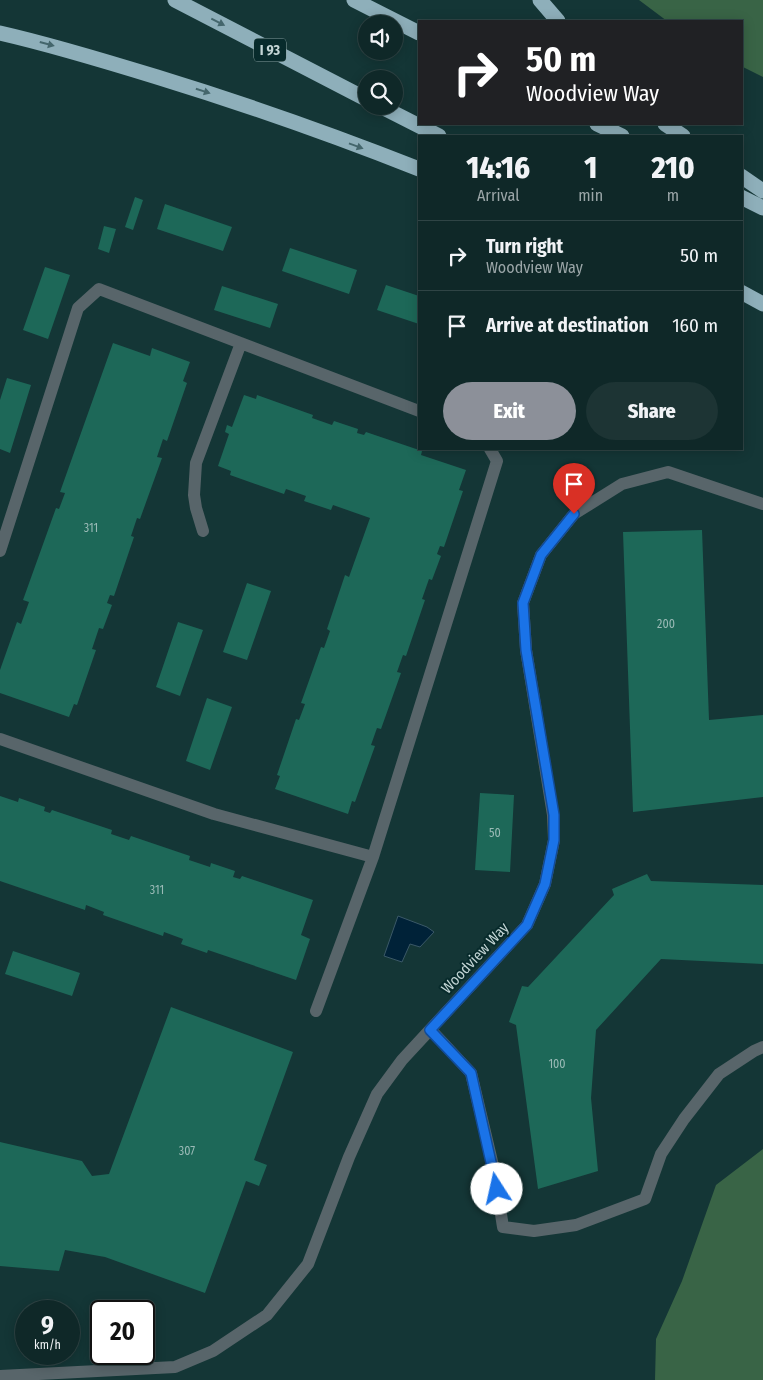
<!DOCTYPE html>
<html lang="en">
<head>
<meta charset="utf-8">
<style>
  body { margin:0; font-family:"Fira Sans Condensed",sans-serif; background:#1d3434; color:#f1f3f6; height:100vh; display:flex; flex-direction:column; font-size:19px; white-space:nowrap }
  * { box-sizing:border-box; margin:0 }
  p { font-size:16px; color:#9ba6a8 }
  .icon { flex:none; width:28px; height:28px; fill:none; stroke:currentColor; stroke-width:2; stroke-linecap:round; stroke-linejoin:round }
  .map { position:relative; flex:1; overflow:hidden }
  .details { position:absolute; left:418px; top:135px; width:325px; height:315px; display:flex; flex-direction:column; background:#0f2828; border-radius:0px; box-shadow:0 2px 12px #0003,0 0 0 1px #2f4445 }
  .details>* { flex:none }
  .banner { position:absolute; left:418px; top:20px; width:325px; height:105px; border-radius:0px; box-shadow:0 2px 12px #0003,0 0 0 1px #2f4445; background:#202124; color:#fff; overflow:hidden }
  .tools { position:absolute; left:358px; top:15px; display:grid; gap:10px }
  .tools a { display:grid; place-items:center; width:45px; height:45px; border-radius:50%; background:#0f2828; box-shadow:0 2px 12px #0003,0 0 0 1px #2f4445; font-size:25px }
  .speed { position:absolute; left:15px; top:1300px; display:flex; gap:10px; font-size:25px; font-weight:700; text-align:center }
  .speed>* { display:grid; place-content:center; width:65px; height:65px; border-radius:50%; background:#0f2828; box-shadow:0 2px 12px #0003,0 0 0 1px #2f4445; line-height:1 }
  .speed small { font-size:12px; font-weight:400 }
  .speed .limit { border:2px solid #111; border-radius:8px; background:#fff; color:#111 }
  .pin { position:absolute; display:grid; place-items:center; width:42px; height:42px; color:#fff; margin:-51px -21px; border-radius:50% 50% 50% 0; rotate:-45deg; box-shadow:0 0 5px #0007 }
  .pin .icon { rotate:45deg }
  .me { position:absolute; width:55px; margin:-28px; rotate:350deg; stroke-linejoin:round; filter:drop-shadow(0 0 4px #0008) }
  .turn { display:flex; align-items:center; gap:18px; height:105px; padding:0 25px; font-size:22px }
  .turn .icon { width:65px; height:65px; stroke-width:2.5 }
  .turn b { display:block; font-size:35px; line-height:42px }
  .eta { display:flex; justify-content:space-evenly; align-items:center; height:85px; text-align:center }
  .eta b { font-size:30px; font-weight:800; line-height:35px }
  .button { display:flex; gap:10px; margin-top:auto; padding:10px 25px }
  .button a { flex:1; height:58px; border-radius:30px; background:#8c9099; color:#fff; font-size:20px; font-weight:800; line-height:58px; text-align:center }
  .button a+a { background:#1d3434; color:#f1f3f6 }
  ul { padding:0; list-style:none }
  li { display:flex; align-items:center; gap:15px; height:70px; padding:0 25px; border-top:1px solid #2f4445 }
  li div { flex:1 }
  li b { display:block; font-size:19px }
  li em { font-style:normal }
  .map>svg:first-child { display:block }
  .green { fill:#396446 }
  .water { fill:#002238; stroke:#3a5867 }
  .building { fill:#1d6858 }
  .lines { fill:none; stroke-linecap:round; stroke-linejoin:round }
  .minor { stroke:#58656a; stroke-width:12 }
  .highway { stroke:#8eafba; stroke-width:15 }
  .oneway { fill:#44666c }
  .route-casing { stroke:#114b97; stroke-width:12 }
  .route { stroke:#1a73e8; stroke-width:9 }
  .labels { text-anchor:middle; stroke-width:4; stroke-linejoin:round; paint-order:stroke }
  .number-label { font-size:12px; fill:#9abab6 }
  .shield { fill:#082b2c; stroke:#8ba2a2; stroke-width:1 }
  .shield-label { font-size:14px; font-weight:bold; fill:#c3d5d5 }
  .street-label { font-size:15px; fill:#c3d5d5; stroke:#082b2c }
</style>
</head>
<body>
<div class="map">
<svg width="763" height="1380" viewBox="0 0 763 1380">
  <rect width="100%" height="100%" fill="#143636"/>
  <path class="green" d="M639 0H763V77L741 66V21H667Z
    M763 1149V1380H655L656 1339 682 1281 716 1185Z"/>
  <path class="water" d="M398 916 427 927 434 932 420 947 410 944 402 962 384 956Z"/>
  <path class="building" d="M135 197 143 200 133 230 125 227Z
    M165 204 232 227 223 251 157 229Z
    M104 226 116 229 109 253 98 249Z
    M290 248 357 270 349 294 282 271Z
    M45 267 70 275 48 339 23 330Z
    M386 285 419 296V324L377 310Z
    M222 286 278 304 270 328 214 310Z
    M113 343 150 356 152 348 190 362 183 381 187 383 167 441 163 439 157 457 162 458 140 519 137 518 131 536 134 537 114 596 110 595 107 603 112 605 103 629 99 628 92 649 96 650 77 705 74 704 69 717 0 693V670L17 622 21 624 29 602 23 600 56 508 59 509 65 493 60 492Z
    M7 378 31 385 10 453 0 449V400Z
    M244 395 256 399 257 395 313 415 312 418 332 425 334 421 358 429 357 433 364 435 366 432 422 451 421 455 466 470 459 490 463 491 444 547 440 546 437 554 441 556 432 580 429 579 422 599 425 600 406 656 403 655 397 672 401 673 381 729 377 728 371 745 375 746 355 802 352 801 348 814 275 789 280 776 277 775 296 719 299 720 305 704 301 703 321 647 324 648 330 631 327 629 345 575 349 577 370 518 333 505 331 510 304 501 306 496 286 489 284 494 230 475 231 471 218 466 229 434 225 432 227 425 232 427Z
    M702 530 709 720 763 715V797L633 812 623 532Z
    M247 583 271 591 247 660 223 652Z
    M178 622 203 630 180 696 156 687Z
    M207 698 232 707 210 770 186 761Z
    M480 793 514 795 510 872 475 870Z
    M0 796 18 802 19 798 45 807 44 811 50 813 52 810 112 830 111 834 129 840 131 836 190 856 189 860 210 867 211 863 235 871 233 877 240 879 242 876 313 900 301 935 310 939 296 980 208 950 207 953 181 944 183 939 164 932 163 936 103 915 104 912 86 905 85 910 0 881Z
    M647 874 651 881 763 885V964L661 959 596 1030 591 1098 598 1171 538 1189 516 1025 509 1022 522 986 528 987 614 895 612 889Z
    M13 951 80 973 72 996 5 974Z
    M171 1007 293 1052 254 1160 267 1165 259 1186 246 1181 205 1293 105 1257 65 1250 59 1271 0 1266V1142L82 1161 92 1176 109 1174Z"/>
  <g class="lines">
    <path class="minor" d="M203 531 196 508 194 495 196 463 241 343
      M0 551 78 308 99 289 419 411
      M0 739 214 814 373 857
      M316 1011 373 857 497 461 490 449
      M431 1030 471 1073 494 1170 503 1227 534 1231 576 1225 645 1199 661 1154 684 1119 719 1074 754 1051 763 1047
      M0 1376 175 1367 213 1351 267 1315 308 1264 349 1157 377 1094 402 1060 527 925 545 884 554 840 553 815 526 650 523 603 541 555 574 514 622 484 668 472 763 504"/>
    <path class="highway" d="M175 0 366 99
      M354 0 419 33
      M540 0 558 21
      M0 33C53 45 105 61 157 77 245 104 333 135 419 169
      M380 106 439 136
      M597 124 622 136
      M665 124 683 136
      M741 176 763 191
      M741 197 763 208
      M741 292 763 304"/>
  </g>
  <defs><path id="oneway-solid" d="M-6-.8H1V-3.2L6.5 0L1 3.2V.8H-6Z" transform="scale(1.25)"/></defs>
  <g class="oneway">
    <use href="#oneway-solid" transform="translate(218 22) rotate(27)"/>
    <use href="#oneway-solid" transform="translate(47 44) rotate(15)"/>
    <use href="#oneway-solid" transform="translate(203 91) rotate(18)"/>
    <use href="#oneway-solid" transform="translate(356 146) rotate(20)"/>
  </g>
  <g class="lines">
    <defs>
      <path id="route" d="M497 1189 471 1073 430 1030 527 925 545 884 554 840V815L526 650 523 603 541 555 574 514"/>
    </defs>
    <use href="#route" class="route-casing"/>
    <use href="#route" class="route"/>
  </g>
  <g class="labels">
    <g class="number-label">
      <text x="91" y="532">311</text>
      <text x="666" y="628">200</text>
      <text x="495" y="837">50</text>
      <text x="157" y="894">311</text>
      <text x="557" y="1068">100</text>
      <text x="187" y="1155">307</text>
    </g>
    <rect class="shield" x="254" y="38.5" width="32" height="23" rx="4"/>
    <g class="shield-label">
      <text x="270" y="55">I 93</text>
    </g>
    <g class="street-label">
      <text transform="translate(475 958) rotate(-47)" y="5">Woodview Way</text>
    </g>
  </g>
</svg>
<div class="tools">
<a><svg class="icon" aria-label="sound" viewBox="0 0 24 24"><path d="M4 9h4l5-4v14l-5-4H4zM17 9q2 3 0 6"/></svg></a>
<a><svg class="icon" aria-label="search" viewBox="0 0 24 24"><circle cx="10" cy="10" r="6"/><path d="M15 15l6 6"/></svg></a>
</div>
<div class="speed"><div>9<small>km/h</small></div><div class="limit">20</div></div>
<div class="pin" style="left:574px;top:514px;background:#d93025"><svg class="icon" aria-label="arrive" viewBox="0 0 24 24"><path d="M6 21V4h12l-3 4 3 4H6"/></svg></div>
<svg class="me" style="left:497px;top:1189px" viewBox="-20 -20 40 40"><circle r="19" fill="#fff"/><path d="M0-13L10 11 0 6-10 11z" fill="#1a73e8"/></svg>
<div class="banner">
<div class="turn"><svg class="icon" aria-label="right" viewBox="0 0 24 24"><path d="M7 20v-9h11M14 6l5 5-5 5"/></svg><div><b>50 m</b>Woodview Way</div></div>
</div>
<section class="details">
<div class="eta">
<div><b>14:16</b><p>Arrival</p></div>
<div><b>1</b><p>min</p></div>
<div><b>210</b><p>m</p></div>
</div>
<ul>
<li><svg class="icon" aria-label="right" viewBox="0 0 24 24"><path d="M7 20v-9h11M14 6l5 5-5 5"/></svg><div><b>Turn right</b><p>Woodview Way</p></div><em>50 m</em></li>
<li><svg class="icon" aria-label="arrive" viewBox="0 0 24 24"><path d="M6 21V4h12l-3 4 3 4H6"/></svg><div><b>Arrive at destination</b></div><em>160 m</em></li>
</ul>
<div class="button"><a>Exit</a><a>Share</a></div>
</section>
</div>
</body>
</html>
